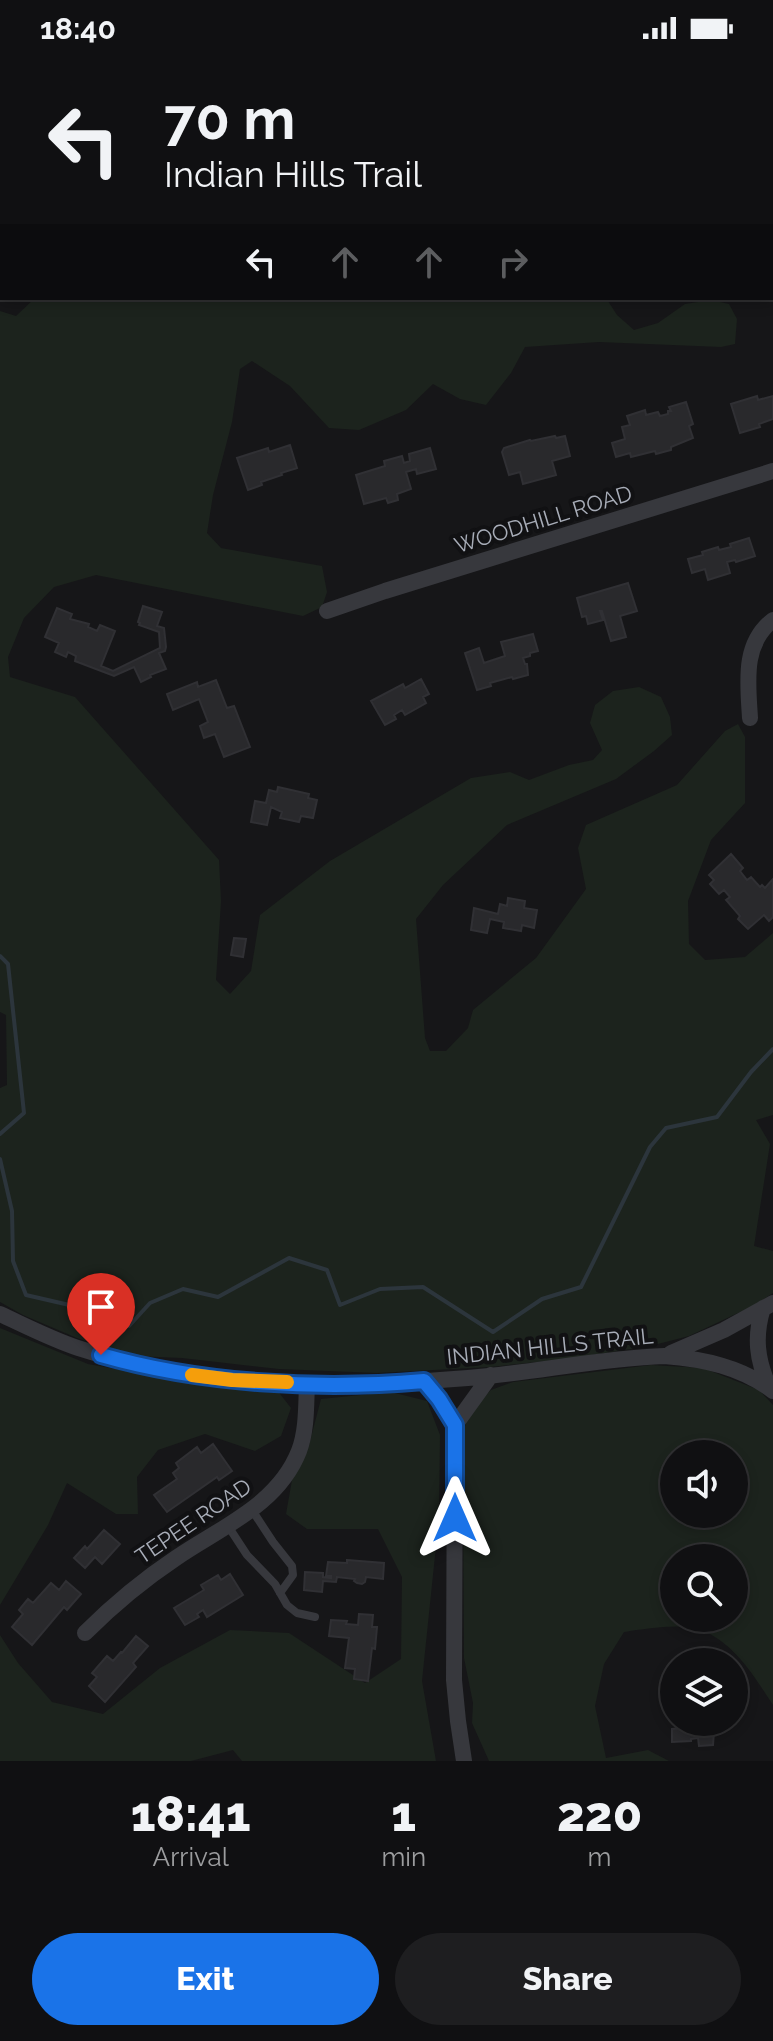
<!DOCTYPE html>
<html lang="en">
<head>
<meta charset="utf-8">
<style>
  body { margin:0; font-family:Raleway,sans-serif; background:#1e1e20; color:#f1f3f6; height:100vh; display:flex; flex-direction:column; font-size:30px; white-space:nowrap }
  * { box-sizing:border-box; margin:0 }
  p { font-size:26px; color:#9c9d9f }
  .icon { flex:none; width:44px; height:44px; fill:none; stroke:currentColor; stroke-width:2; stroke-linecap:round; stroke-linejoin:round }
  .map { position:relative; height:1705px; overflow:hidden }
  .drawer { display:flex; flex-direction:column; background:#101012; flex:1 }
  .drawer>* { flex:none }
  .banner { position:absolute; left:0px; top:0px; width:774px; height:244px; box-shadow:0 4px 12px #0003,0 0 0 2px #303032; background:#101012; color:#f1f3f6; overflow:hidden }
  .fabs { position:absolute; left:660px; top:1384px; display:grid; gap:16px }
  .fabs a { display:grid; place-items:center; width:88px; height:88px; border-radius:50%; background:#101012; box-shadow:0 4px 12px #0003,0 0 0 2px #303032; font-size:40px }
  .pin { position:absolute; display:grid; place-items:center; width:68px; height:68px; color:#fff; margin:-82px -34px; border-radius:50% 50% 50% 0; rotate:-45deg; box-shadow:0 0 8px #0007 }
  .pin .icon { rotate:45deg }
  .me { position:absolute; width:88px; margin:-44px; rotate:0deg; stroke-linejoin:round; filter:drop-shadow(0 0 6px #0008) }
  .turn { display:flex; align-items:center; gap:28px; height:168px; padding:0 32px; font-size:36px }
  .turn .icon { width:104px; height:104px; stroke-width:2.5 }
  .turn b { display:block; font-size:56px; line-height:68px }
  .lanes { display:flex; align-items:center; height:76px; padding:0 32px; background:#0003; justify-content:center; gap:40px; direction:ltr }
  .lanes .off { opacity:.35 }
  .eta { display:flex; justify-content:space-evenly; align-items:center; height:136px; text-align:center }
  .eta b { font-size:48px; font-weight:800; line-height:56px }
  .button { display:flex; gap:16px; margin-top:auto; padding:16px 32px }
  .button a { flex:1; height:92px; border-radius:48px; background:#1a73e8; color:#fff; font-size:32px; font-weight:800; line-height:92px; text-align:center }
  .button a+a { background:#1e1e20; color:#f1f3f6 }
  .status { display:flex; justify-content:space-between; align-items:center; height:56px; padding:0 40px; background:#101012; direction:ltr }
  .status svg { height:22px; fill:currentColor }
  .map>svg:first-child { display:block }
  .green { fill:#1c231d; fill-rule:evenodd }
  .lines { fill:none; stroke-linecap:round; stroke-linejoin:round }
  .stream { stroke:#2c353c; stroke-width:4 }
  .building { fill:#29292c; stroke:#303034; stroke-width:2 }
  .service { stroke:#37383d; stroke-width:8 }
  .minor { stroke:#37383d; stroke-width:16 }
  .route-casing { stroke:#114b97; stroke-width:20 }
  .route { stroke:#1a73e8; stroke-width:14 }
  .slow { stroke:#f59e0b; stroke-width:14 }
  .labels { text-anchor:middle; stroke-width:8; stroke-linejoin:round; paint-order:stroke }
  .street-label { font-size:22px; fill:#a8adb8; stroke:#111113 }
</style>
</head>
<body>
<div class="status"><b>18:40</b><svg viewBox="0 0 49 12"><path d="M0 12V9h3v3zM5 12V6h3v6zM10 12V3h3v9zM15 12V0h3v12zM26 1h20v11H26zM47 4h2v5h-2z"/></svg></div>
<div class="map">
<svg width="773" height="1705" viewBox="0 0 773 1705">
  <rect width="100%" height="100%" fill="#161618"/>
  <path class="green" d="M35 242H606L617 259 634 274 658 267 685 248 711 244 729 248 737 263 735 288 721 291 599 286 525 291 511 317 486 349 460 343 433 328 406 354 359 374 329 372 290 330 252 305 240 313 232 366 213 439 207 477 221 492 322 510 327 536 322 551 303 560 96 519 54 531 24 562 8 601 10 621 75 641 219 804 221 845 216 924 230 938 251 915 260 859 330 805 471 722 510 716 529 724 569 709 593 704 602 694 590 667 595 649 613 635 639 631 661 641 670 661 672 679 654 695 616 723 507 769 443 829 416 863 425 982 430 995H446L468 972 473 954 536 902 586 833 578 792 586 769 677 729 725 675 738 668 745 681V747L711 784 688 845 689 888 705 904 745 901 773 877V1059L756 1064 770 1088 754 1190 773 1195V1237L755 1249 689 1280 650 1290 566 1303 490 1311 377 1317 279 1313 182 1302 133 1300 77 1282 23 1259 0 1246V1032L7 1029 6 959 0 956V255L16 260Z
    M0 1272 88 1308 205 1329 277 1334 291 1352 281 1380 255 1395 205 1378 158 1394 137 1421 138 1458H116L67 1427 48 1469 0 1549Z
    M651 1309 703 1312 759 1334 773 1349V1649C754 1620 734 1586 699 1573 684 1567 641 1573 624 1576L604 1608 595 1650 606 1702 648 1694 669 1705H489L472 1667 473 1647 464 1602 463 1442 465 1370 471 1353 491 1334 513 1326ZM674 1398H734V1458H674ZM674 1502H734V1562H674Z
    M391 1336 427 1345 440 1379 439 1461 422 1625 436 1705H242L233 1694 191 1705H0V1579L18 1607 52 1646 103 1658 160 1612 230 1574 289 1577 365 1627 401 1603 402 1521 378 1473H307L286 1458 292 1424 309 1389 321 1343Z"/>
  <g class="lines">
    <path class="stream" d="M0 900 8 908 24 1057 0 1078
      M0 1103 12 1155 13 1205 26 1239 91 1254 129 1270 150 1247 183 1233 218 1241 289 1202 327 1214 340 1249 380 1233 423 1231 493 1276 542 1243 581 1231 650 1091 666 1072 717 1061 751 1016 773 993"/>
  </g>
  <path class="building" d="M757 340 758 344 773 340V363L759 368 760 371 740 377 731 348Z
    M686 346 693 368 689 370 693 382 671 391V394L656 398 655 395 631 401 630 397 616 401 612 387 625 383 622 371 630 369 627 360 645 354 646 359 658 356 660 360 668 358V355H671L669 351Z
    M555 380 556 382 565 380 570 400 552 405 556 419 523 428 520 416 509 419 502 396 504 392 530 384 531 385Z
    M290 389 297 412 281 417 282 419 261 426 262 429 248 434 237 402 268 392 269 396Z
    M430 392 436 413 417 418 416 413 406 416 411 433 397 438 398 444 388 447 386 442 364 448 356 419 385 410 384 405 402 400 404 407 410 405 409 398Z
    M749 482 755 500 736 506 735 504 727 506 730 517 708 524 705 513 692 517 688 503 703 499 702 496 718 491 719 494 731 491 730 488Z
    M628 527 637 555 620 560 626 581 611 585 602 555H600L603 564 588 568 586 560 582 561 577 542Z
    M143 550 162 556 157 570 164 572 166 591 165 595 159 597 166 613 150 619 151 621 141 626 134 611 114 620 75 605 76 600 68 596 66 601 55 596 59 587 45 581 57 552 72 558 70 563 89 568 88 571 97 575 100 569 115 575 101 610 113 615 160 592 159 576 139 569 140 567 138 566Z
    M533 578 538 595 530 597V600L523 602 525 608H527L528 619 513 623 512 621 490 627 491 630 477 634 465 597 479 592 484 607 505 600 501 586Z
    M421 623 429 638 423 641 426 647 405 659 402 654 394 659 396 663 385 669 371 645 403 628 405 632Z
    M216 624 227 652 234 650 250 691 224 701 215 678 204 682 200 670 208 666 199 643 173 654 167 638 197 626 198 631Z
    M278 731 309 738 308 742 317 744 313 762 301 760 299 766 280 762 282 756 271 751 267 769 251 766 255 745 266 747 269 734 277 736Z
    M731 798 743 812 740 815 747 824 751 821 760 831 762 829 765 832 773 823V861L769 865 764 859 748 873 738 863 740 860 726 844 730 841 724 834 719 838 710 828 714 824 709 819Z
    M508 842 525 845 524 852 537 854 534 872 522 869 521 875 503 872 504 866 490 863 487 877 471 874 474 852 498 858 500 848 507 850Z
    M234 882 246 883 243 901 231 899Z
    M213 1388 232 1415 219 1424 217 1421 167 1456 154 1439 177 1423 173 1417 179 1412 176 1407 197 1391 201 1397Z
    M104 1474 120 1488 102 1508 95 1501 85 1512 74 1502 85 1490 87 1493Z
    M347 1504 384 1507 383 1523 366 1521 365 1526 362 1528 357 1527 354 1525 355 1523 337 1521 336 1526 323 1525 322 1536 304 1534 305 1516 323 1517V1521L331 1522V1520H326L328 1506 347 1507Z
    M230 1518 243 1539 207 1561 203 1554 197 1558 199 1561 185 1569 174 1552 204 1534 201 1529 218 1519 221 1524Z
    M66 1525 81 1538 67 1554 64 1551 32 1589 12 1571 23 1558 19 1554 28 1543 33 1547 51 1527 59 1534Z
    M359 1558 373 1559 372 1571H377L375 1593 372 1592 368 1625 354 1623 355 1613 345 1612 349 1582 329 1580 331 1564 347 1565 346 1568 358 1569Z
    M136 1580 148 1590 133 1607 136 1611 105 1646 89 1630 97 1621 92 1617 107 1600 113 1605 121 1596 122 1597Z
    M677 1666H711V1676H714L713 1689 699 1690 698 1682 691 1683V1685L672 1686V1673L683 1672V1667Z"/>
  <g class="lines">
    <path class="service" d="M252 1454 273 1486 292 1510 293 1519 280 1537
      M228 1470 247 1499 275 1528 287 1549 297 1557 315 1561"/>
    <path class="minor" d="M598 0 600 2
      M772 210 773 212
      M327 555 385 535 773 415
      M750 662C748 627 742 588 773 564
      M763 1252C754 1281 757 1304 769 1331
      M0 1258C26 1270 51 1283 78 1292 210 1335 352 1333 489 1320 547 1314 606 1302 664 1300 704 1303 741 1311 773 1335
      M671 1297 724 1274 773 1247
      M424 1325 439 1343 455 1369 454 1624 458 1665 464 1705
      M455 1369 491 1319
      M85 1577C113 1549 143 1524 176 1502 221 1471 278 1449 299 1395 307 1374 306 1349 307 1327"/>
  </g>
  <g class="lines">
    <defs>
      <path id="route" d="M101 1299C202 1328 319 1334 424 1325L439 1343 455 1369V1462"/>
    </defs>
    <use href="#route" class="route-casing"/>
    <use href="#route" class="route"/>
    <path class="slow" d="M192 1319 232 1324 287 1326"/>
  </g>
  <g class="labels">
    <g class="street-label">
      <text transform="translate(543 463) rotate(-17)" y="8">WOODHILL ROAD</text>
      <text transform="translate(550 1290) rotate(-6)" y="8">INDIAN HILLS TRAIL</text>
      <text transform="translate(193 1465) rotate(-34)" y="8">TEPEE ROAD</text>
    </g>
  </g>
</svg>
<div class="fabs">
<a><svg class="icon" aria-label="sound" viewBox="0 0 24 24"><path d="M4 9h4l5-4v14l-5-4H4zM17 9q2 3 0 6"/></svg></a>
<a><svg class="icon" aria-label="search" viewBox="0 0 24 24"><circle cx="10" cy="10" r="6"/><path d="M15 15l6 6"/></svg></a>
<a><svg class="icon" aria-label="layers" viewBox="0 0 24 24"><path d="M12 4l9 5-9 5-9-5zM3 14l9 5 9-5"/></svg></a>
</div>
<div class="pin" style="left:101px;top:1299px;background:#d93025"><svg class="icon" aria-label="arrive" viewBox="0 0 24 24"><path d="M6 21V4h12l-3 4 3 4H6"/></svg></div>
<svg class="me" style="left:455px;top:1462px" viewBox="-20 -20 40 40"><path d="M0-17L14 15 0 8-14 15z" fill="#1a73e8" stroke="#fff" stroke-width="4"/></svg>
<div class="banner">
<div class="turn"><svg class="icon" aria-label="left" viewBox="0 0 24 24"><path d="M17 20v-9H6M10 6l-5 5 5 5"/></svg><div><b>70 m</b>Indian Hills Trail</div></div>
<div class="lanes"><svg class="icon" aria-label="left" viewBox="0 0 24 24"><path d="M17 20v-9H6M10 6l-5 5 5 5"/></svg><svg class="icon off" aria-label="ahead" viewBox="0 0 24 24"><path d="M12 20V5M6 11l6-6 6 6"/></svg><svg class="icon off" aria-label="ahead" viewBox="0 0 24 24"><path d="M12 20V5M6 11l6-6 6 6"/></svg><svg class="icon off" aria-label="right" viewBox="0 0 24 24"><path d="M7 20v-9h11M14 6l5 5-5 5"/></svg></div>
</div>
</div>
<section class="drawer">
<div class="eta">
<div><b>18:41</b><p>Arrival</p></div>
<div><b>1</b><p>min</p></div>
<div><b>220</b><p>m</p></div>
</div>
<div class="button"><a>Exit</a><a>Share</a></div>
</section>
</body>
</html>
